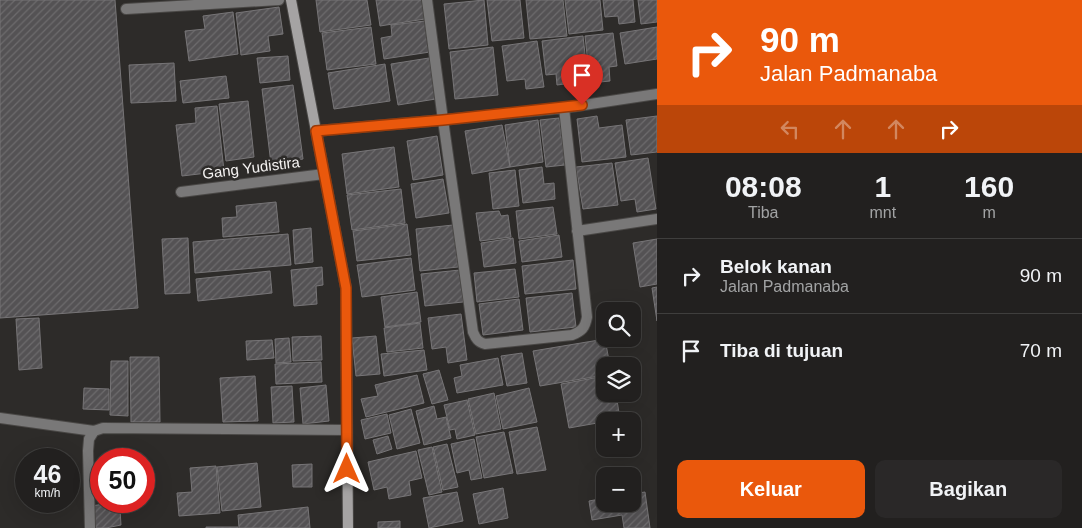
<!DOCTYPE html>
<html lang="id">
<head>
<meta charset="utf-8">
<style>
  body { margin:0; font-family:Arial,sans-serif; background:#2a2828; color:#f1f3f6; height:100vh; display:flex; flex-direction:column; font-size:19px; white-space:nowrap }
  * { box-sizing:border-box; margin:0 }
  p { font-size:16px; color:#a2a3a4 }
  .icon { flex:none; width:28px; height:28px; fill:none; stroke:currentColor; stroke-width:2; stroke-linecap:round; stroke-linejoin:round }
  .map { position:relative; flex:1; overflow:hidden }
  .sheet { display:flex; flex-direction:column; background:#22201f; width:425px }
  .sheet>* { flex:none }
  .banner { background:#ea580c; color:#fff; overflow:hidden }
  .tools { position:absolute; left:596px; top:302px; display:grid; gap:10px }
  .tools a { display:grid; place-items:center; width:45px; height:45px; border-radius:10px; background:#22201f; box-shadow:0 5px 20px #0002,0 0 0 1px #3f3e3d; font-size:25px }
  .speed { position:absolute; left:15px; top:448px; display:flex; gap:10px; font-size:25px; font-weight:700; text-align:center }
  .speed>* { display:grid; place-content:center; width:65px; height:65px; border-radius:50%; background:#22201f; box-shadow:0 5px 20px #0002,0 0 0 1px #3f3e3d; line-height:1 }
  .speed small { font-size:12px; font-weight:400 }
  .speed .limit { border:8px solid #d22; background:#fff; color:#111 }
  .pin { position:absolute; display:grid; place-items:center; width:42px; height:42px; color:#fff; margin:-51px -21px; border-radius:50% 50% 50% 0; rotate:-45deg; box-shadow:0 0 5px #0007 }
  .pin .icon { rotate:45deg }
  .me { position:absolute; width:55px; margin:-28px; rotate:0deg; stroke-linejoin:round; filter:drop-shadow(0 0 4px #0008) }
  .turn { display:flex; align-items:center; gap:18px; height:105px; padding:0 20px; font-size:22px }
  .turn .icon { width:65px; height:65px; stroke-width:2.5 }
  .turn b { display:block; font-size:35px; line-height:42px }
  .lanes { display:flex; align-items:center; height:48px; padding:0 20px; background:#0003; justify-content:center; gap:25px; direction:ltr }
  .lanes .off { opacity:.35 }
  .eta { display:flex; justify-content:space-evenly; align-items:center; height:85px; text-align:center }
  .eta b { font-size:30px; font-weight:800; line-height:35px }
  .action { display:flex; gap:10px; margin-top:auto; padding:10px 20px }
  .action a { flex:1; height:58px; border-radius:10px; background:#ea580c; color:#fff; font-size:20px; font-weight:800; line-height:58px; text-align:center }
  .action a+a { background:#2a2828; color:#f1f3f6 }
  ul { padding:0; list-style:none }
  li { display:flex; align-items:center; gap:15px; height:75px; padding:0 20px; border-top:1px solid #3f3e3d }
  li div { flex:1 }
  li b { display:block; font-size:19px }
  li em { font-style:normal }
  main { display:flex; flex:1; min-height:0 }
  .map>svg:first-child { display:block }
  .building { fill:url(#building-hatch); stroke:#777577 }
  .lines { fill:none; stroke-linecap:round; stroke-linejoin:round }
  .lane-casing { stroke:#494745; stroke-width:12 }
  .street-casing { stroke:#494745; stroke-width:12 }
  .secondary-casing { stroke:#494745; stroke-width:12 }
  .lane { stroke:#797878; stroke-width:10 }
  .street { stroke:#797878; stroke-width:10 }
  .secondary { stroke:#a5a3a3; stroke-width:10 }
  .route-casing { stroke:#983908; stroke-width:12 }
  .route { stroke:#ea580c; stroke-width:9 }
  .labels { text-anchor:middle; stroke-width:5; stroke-linejoin:round; paint-order:stroke }
  .street-label { font-size:15px; fill:#f5f3f2; stroke:#2d2b29 }
</style>
</head>
<body>
<main>
<div class="map">
<svg width="657" height="528" viewBox="0 0 657 528">
  <defs>
    <pattern id="building-hatch" width="6" height="6" patternUnits="userSpaceOnUse" patternTransform="scale(1.25)"><rect width="6" height="6" fill="#545254"/><path d="M-1 1l2-2M0 6l6-6M5 7l2-2" fill="none" stroke="#6d6b6d"/></pattern>
  </defs>
  <rect width="100%" height="100%" fill="#2d2b29"/>
  <path class="building" d="M0 0H115L138 308 0 318Z
    M316 0H367L371 25 320 32Z
    M376 0H423L425 19 380 26Z
    M484 0 488 45 449 49 444 4Z
    M487 0H520L524 38 492 41Z
    M526 0H563L567 36 530 39Z
    M565 0H600L603 30 569 34Z
    M603 0H633L635 22 619 24 618 16 605 17Z
    M638 0H657V22L641 24Z
    M279 7 283 34 268 36 270 51 241 55 236 13Z
    M233 12 238 54 189 61 185 31 205 29 203 16Z
    M425 21 430 52 384 59 381 38 392 36 391 25Z
    M371 27 376 64 327 70 322 33Z
    M657 27V59L625 64 620 33Z
    M613 33 617 66 609 67 610 81 590 83 585 36Z
    M583 36 588 81 557 85 556 74 546 75 542 41Z
    M537 41 544 87 526 89 525 79 507 81 502 46Z
    M493 47 498 95 455 99 450 52Z
    M288 56 290 80 260 83 257 58Z
    M429 58 436 99 398 105 391 64Z
    M174 63 176 101 131 103 129 65Z
    M385 64 390 101 334 109 328 73Z
    M226 76 229 98 183 103 180 81Z
    M293 85 303 159 271 164 262 89Z
    M248 101 254 157 226 161 219 104Z
    M217 106 224 171 182 176 176 125 196 123 195 108Z
    M597 116 599 128 622 125 626 157 582 162 577 119Z
    M657 116V152L631 155 626 120Z
    M559 118 565 165 546 167 540 120Z
    M538 120 543 162 510 167 505 125Z
    M502 125 510 167 472 174 465 131Z
    M437 136 443 175 413 180 407 141Z
    M394 147 399 187 347 194 342 154Z
    M648 158 656 209 637 212 635 199 621 201 615 163Z
    M612 163 618 205 583 209 576 167Z
    M542 167 544 184 554 183 555 199 523 203 519 170Z
    M515 170 519 206 493 209 489 173Z
    M443 179 449 213 416 218 411 184Z
    M401 189 405 223 352 230 347 195Z
    M276 202 279 232 223 237 222 218 237 217 236 206Z
    M553 207 557 234 519 239 516 211Z
    M499 211 501 216 508 215 511 237 480 241 476 213Z
    M407 224 411 255 357 261 353 231Z
    M453 225 458 267 420 271 416 229Z
    M311 228 313 262 295 264 293 230Z
    M288 234 291 265 195 273 193 242Z
    M559 235 562 257 522 262 519 241Z
    M188 238 190 293 165 294 162 239Z
    M513 238 516 263 484 267 481 243Z
    M657 239V284L640 287 633 243Z
    M411 258 415 290 362 297 357 265Z
    M573 260 576 289 525 294 522 266Z
    M322 267 323 285 316 286 317 304 294 306 291 270Z
    M515 269 519 297 477 302 474 273Z
    M460 270 463 302 425 306 421 274Z
    M270 271 272 293 198 301 196 279Z
    M657 287V321L652 288Z
    M417 292 421 322 385 327 381 297Z
    M572 293 576 327 530 332 526 298Z
    M519 299 523 330 483 335 479 304Z
    M461 314 467 360 448 363 446 347 432 349 428 318Z
    M39 318 42 368 19 370 16 319Z
    M420 323 423 348 387 352 384 328Z
    M321 336 322 360 293 361 292 337Z
    M376 336 380 374 356 376 352 338Z
    M289 338 291 362 276 363 275 339Z
    M605 339 610 366H605V375L540 386 533 351Z
    M272 340 274 358 247 360 246 341Z
    M424 350 427 370 384 376 381 354Z
    M522 353 527 383 507 386 501 356Z
    M130 357H159L160 422H131Z
    M498 358 503 385 457 393 454 378 462 376 460 365Z
    M111 361H128V416L110 415Z
    M321 362 322 382 276 384 275 364Z
    M439 370 448 400 432 404 423 374Z
    M417 375 424 403 366 417 361 399 378 396 375 385Z
    M255 376 258 421 223 422 220 378Z
    M605 376V394H616L620 419 569 428 561 384Z
    M326 385 329 421 303 424 300 388Z
    M292 386 294 422 273 423 271 387Z
    M84 388 109 389V410L83 409Z
    M529 388 537 422 503 429 496 396Z
    M494 393 501 429 476 434 468 399Z
    M467 400 475 435 457 439 455 429 450 430 444 405Z
    M434 406 437 419 446 417 451 438 424 445 416 411Z
    M411 409 420 443 397 449 389 415Z
    M387 414 391 433 365 439 361 420Z
    M537 427 546 470 517 474 509 432Z
    M504 432 513 473 484 478 476 437Z
    M388 436 392 449 377 454 373 440Z
    M474 439 482 478 471 480 469 470 457 473 451 444Z
    M447 444 458 487 443 490 433 447Z
    M432 447 442 492 429 495 418 450Z
    M416 451 422 478 409 481 411 495 389 499 387 487 374 490 368 462Z
    M257 463 261 507 222 511 217 467Z
    M312 464V487H293L292 465Z
    M216 466 220 513 179 516 177 493 192 492 190 468Z
    M503 488 508 518 479 524 473 494Z
    M457 492 463 521 429 528 423 498Z
    M645 492 650 528H624L622 515 592 520 589 501 605 498V504H632V494Z
    M111 503 109 511 120 510 121 525 106 528H94L91 506Z
    M308 507 310 528H239L238 515Z
    M400 521V528H378V522Z
    M206 527H238V528H206Z"/>
  <g class="lines">
    <defs>
      <path id="lane" d="M126 9 279 0
        M181 192 324 174"/>
      <path id="street" d="M427 0 443 120 473 332C476 339 478 342 485 344L572 335C582 331 585 328 587 317L564 108
        M316 131 443 120 564 108 657 94
        M577 231 657 219
        M0 418 94 431
        M90 528 88 451 89 439 94 431 103 428 347 430"/>
      <path id="secondary" d="M291 0 346 288 348 528"/>
    </defs>
    <use href="#lane" class="lane-casing"/>
    <use href="#street" class="street-casing"/>
    <use href="#secondary" class="secondary-casing"/>
    <use href="#lane" class="lane"/>
    <use href="#street" class="street"/>
    <use href="#secondary" class="secondary"/>
  </g>
  <g class="lines">
    <defs>
      <path id="route" d="M347 469 346 288 316 131 443 120 582 105"/>
    </defs>
    <use href="#route" class="route-casing"/>
    <use href="#route" class="route"/>
  </g>
  <g class="labels">
    <g class="street-label">
      <text transform="translate(251 168) rotate(-7)" y="5">Gang Yudistira</text>
    </g>
  </g>
</svg>
<div class="tools">
<a><svg class="icon" aria-label="search" viewBox="0 0 24 24"><circle cx="10" cy="10" r="6"/><path d="M15 15l6 6"/></svg></a>
<a><svg class="icon" aria-label="layers" viewBox="0 0 24 24"><path d="M12 4l9 5-9 5-9-5zM3 14l9 5 9-5"/></svg></a>
<a>+</a>
<a>−</a>
</div>
<div class="speed"><div>46<small>km/h</small></div><div class="limit">50</div></div>
<div class="pin" style="left:582px;top:105px;background:#d93025"><svg class="icon" aria-label="arrive" viewBox="0 0 24 24"><path d="M6 21V4h12l-3 4 3 4H6"/></svg></div>
<svg class="me" style="left:347px;top:469px" viewBox="-20 -20 40 40"><path d="M0-17L14 15 0 8-14 15z" fill="#ea580c" stroke="#fff" stroke-width="4"/></svg>
</div>
<section class="sheet">
<div class="banner">
<div class="turn"><svg class="icon" aria-label="right" viewBox="0 0 24 24"><path d="M7 20v-9h11M14 6l5 5-5 5"/></svg><div><b>90 m</b>Jalan Padmanaba</div></div>
<div class="lanes"><svg class="icon off" aria-label="left" viewBox="0 0 24 24"><path d="M17 20v-9H6M10 6l-5 5 5 5"/></svg><svg class="icon off" aria-label="ahead" viewBox="0 0 24 24"><path d="M12 20V5M6 11l6-6 6 6"/></svg><svg class="icon off" aria-label="ahead" viewBox="0 0 24 24"><path d="M12 20V5M6 11l6-6 6 6"/></svg><svg class="icon" aria-label="right" viewBox="0 0 24 24"><path d="M7 20v-9h11M14 6l5 5-5 5"/></svg></div>
</div>
<div class="eta">
<div><b>08:08</b><p>Tiba</p></div>
<div><b>1</b><p>mnt</p></div>
<div><b>160</b><p>m</p></div>
</div>
<ul>
<li><svg class="icon" aria-label="right" viewBox="0 0 24 24"><path d="M7 20v-9h11M14 6l5 5-5 5"/></svg><div><b>Belok kanan</b><p>Jalan Padmanaba</p></div><em>90 m</em></li>
<li><svg class="icon" aria-label="arrive" viewBox="0 0 24 24"><path d="M6 21V4h12l-3 4 3 4H6"/></svg><div><b>Tiba di tujuan</b></div><em>70 m</em></li>
</ul>
<div class="action"><a>Keluar</a><a>Bagikan</a></div>
</section>
</main>
</body>
</html>
